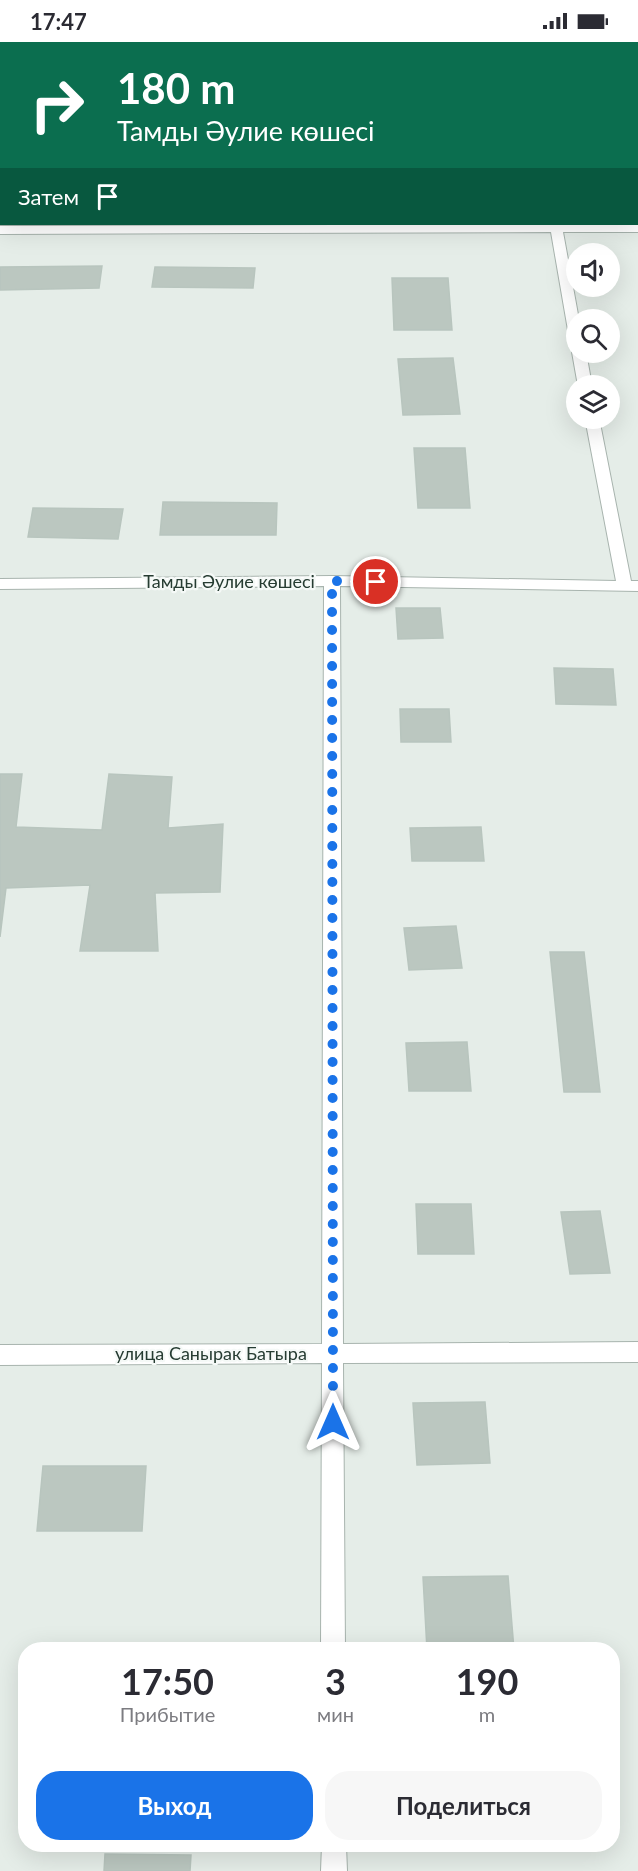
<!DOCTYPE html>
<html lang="ru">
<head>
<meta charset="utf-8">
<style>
  body { margin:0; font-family:Lato,sans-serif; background:#f7f7f7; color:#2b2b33; height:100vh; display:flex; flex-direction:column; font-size:22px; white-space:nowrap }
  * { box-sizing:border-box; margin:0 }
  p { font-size:20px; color:#7c7c81 }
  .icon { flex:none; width:33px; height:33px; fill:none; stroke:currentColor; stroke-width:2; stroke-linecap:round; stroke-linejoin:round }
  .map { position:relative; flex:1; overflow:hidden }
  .side { position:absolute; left:18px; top:1600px; width:602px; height:210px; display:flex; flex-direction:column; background:#fff; border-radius:24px; box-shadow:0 6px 24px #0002 }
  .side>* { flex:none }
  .guide { position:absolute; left:0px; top:0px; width:639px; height:183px; box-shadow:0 6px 24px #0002; background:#0b6e4f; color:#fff; overflow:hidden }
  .controls { position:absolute; left:566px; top:201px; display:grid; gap:12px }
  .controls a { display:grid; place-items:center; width:54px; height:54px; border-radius:50%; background:#fff; box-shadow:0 6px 24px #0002; font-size:30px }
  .pin { position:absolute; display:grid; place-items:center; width:51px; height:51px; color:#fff; margin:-26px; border:3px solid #fff; border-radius:50%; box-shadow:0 2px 6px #0007 }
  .me { position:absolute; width:66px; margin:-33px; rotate:0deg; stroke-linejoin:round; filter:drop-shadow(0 0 4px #0008) }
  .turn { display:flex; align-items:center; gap:21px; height:126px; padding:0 18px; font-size:27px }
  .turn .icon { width:78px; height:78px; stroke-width:2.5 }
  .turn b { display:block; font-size:42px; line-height:51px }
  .then { display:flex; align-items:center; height:57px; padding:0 18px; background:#0003; gap:12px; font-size:22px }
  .eta { display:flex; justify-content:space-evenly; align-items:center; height:102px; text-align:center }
  .eta b { font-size:36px; font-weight:700; line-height:42px }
  .action { display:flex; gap:12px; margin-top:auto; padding:12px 18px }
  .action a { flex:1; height:69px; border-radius:24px; background:#1a73e8; color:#fff; font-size:24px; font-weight:700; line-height:69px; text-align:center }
  .action a+a { background:#f7f7f7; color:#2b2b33 }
  .status { display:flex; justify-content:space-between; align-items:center; height:42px; padding:0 30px; background:#fff; direction:ltr }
  .status svg { height:16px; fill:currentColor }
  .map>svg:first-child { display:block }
  .green { fill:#c1dbc3 }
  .building { fill:#bbc7c0; stroke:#b8c5be; stroke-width:1.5 }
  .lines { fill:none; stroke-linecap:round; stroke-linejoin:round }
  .minor-casing { stroke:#a8b4ae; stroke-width:2 }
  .minor { fill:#fff; fill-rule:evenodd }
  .route { stroke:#1a73e8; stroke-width:10; stroke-dasharray:0 18 }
  .labels { text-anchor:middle; stroke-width:4.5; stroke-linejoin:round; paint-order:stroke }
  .street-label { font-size:18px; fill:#263c32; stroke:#f5f9f7 }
</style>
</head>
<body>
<div class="status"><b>17:47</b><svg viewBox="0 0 49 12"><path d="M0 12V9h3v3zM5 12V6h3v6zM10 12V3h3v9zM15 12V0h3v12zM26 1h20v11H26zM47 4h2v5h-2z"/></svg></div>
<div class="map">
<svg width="638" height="1829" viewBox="0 0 638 1829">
  <rect width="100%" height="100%" fill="#e5ede8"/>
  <path class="green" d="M172 0H638V162V2Z"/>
  <path class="building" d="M102 224 99 246 0 248V225Z
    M155 225 255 226 253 246 152 245Z
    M392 236H448L452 288H394Z
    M453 316 460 372 403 373 398 317Z
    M414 406H465L470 466H418Z
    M163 460 277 461 276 493H160Z
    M33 466 123 467 118 497 28 495Z
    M396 566H440L443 596 398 597Z
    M554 626 613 627 616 663 556 662Z
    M400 667H449L451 700H401Z
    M0 732H22L16 785 102 788 109 732 172 735 168 786 223 782 220 850 155 851 158 909H80L90 843 6 846 0 895Z
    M481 785 484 819H412L410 786Z
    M456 884 462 926 409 928 404 886Z
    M550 910H584L600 1050H564Z
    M467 1000 471 1049H409L406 1001Z
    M416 1162H471L474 1212H418Z
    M600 1169 610 1231 570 1232 561 1170Z
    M485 1360 490 1421 417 1423 413 1361Z
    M43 1424H146L142 1489H37Z
    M508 1534 514 1608H427L423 1535Z
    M105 1812 191 1813 190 1829H104Z"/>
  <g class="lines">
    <defs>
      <path id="minor" d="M144 0H154L143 2Z
        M638 182V190H563L579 278H576V298L569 294 551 190 0 192V184Z
        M576 307V310H586L592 344H578L572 310Z
        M585 376H599L631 539H638V549L340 544 343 1302 638 1300V1320L343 1321 345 1608H321L322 1321 0 1323V1303L322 1302 324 544 0 547V537L332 534 616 539Z
        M322 1803H346L347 1829H321Z"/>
    </defs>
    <use href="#minor" class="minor-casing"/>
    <use href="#minor" class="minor"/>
  </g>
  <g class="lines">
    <path class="route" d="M333 1380 332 539 376 540"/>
  </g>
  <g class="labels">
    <g class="street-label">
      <text x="229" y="546">Тамды Әулие көшесі</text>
      <text x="211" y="1318">улица Санырак Батыра</text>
    </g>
  </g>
</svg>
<div class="controls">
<a><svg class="icon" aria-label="sound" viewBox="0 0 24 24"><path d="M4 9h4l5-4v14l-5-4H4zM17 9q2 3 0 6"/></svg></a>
<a><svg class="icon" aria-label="search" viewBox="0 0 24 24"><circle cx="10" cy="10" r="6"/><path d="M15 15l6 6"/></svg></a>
<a><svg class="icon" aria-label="layers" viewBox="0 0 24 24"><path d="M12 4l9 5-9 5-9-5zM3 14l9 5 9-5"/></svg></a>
</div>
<div class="pin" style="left:376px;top:540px;background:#d93025"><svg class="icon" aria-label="arrive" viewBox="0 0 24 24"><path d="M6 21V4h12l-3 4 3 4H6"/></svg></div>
<svg class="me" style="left:333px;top:1380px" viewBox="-20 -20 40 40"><path d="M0-17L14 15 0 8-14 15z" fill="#1a73e8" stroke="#fff" stroke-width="4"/></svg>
<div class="guide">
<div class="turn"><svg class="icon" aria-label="right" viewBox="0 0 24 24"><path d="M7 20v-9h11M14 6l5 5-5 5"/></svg><div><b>180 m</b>Тамды Әулие көшесі</div></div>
<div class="then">Затем<svg class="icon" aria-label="arrive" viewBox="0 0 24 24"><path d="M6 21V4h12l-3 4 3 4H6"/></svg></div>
</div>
<section class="side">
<div class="eta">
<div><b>17:50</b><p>Прибытие</p></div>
<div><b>3</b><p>мин</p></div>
<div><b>190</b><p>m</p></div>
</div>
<div class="action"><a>Выход</a><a>Поделиться</a></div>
</section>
</div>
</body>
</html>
